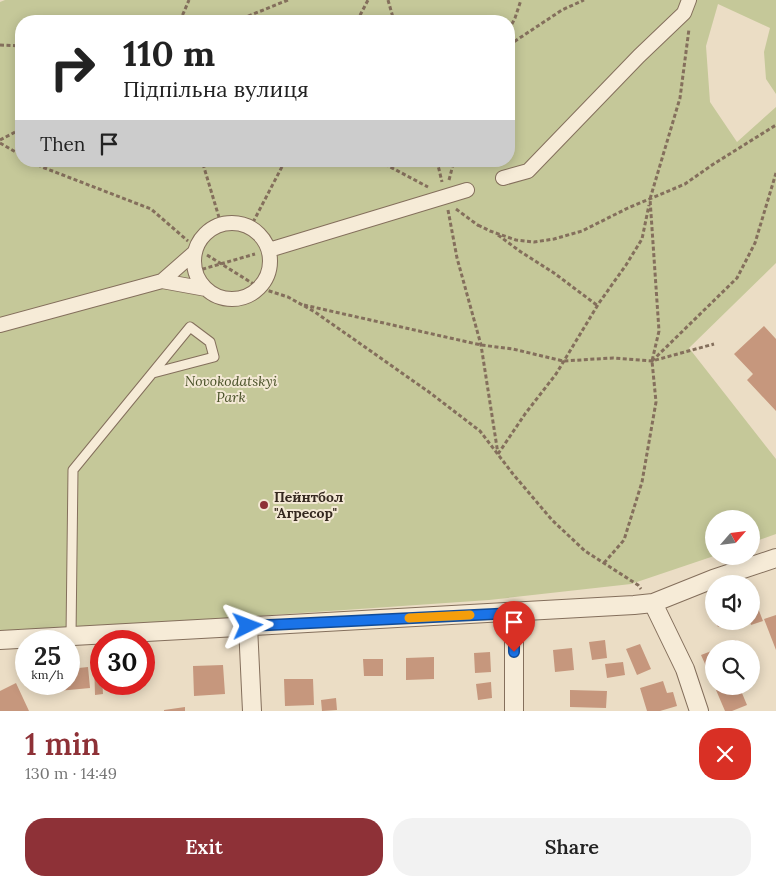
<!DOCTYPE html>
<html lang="en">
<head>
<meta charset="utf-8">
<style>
  body { margin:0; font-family:Lora,serif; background:#f2f2f2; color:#222; height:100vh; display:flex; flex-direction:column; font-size:19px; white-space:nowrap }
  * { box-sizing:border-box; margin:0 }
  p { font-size:16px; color:#767676 }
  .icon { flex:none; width:28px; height:28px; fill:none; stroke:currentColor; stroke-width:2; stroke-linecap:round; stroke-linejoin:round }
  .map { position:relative; height:711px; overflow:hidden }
  .panel { display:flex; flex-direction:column; background:#fff; flex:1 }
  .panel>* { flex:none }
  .banner { position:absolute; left:15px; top:15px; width:500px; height:152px; border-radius:20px; box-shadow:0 2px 12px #0003; background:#fff; color:#222; overflow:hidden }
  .needle { width:32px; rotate:62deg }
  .controls { position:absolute; left:705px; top:510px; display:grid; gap:10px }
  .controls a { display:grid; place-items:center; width:55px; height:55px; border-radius:50%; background:#fff; box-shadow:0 2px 12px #0003; font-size:25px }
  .speed { position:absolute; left:15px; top:630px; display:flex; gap:10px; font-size:25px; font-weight:700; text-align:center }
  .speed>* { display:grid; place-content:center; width:65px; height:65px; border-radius:50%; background:#fff; box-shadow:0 2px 12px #0003; line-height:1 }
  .speed small { font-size:12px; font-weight:400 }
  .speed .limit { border:8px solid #d22; background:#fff; color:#111 }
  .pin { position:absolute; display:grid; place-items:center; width:42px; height:42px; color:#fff; margin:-51px -21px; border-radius:50% 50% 50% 0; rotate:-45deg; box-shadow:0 0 5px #0007 }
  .pin .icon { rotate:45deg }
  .me { position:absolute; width:55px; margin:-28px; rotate:87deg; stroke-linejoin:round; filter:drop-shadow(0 0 4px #0008) }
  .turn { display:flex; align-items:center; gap:18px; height:105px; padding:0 25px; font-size:22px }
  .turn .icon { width:65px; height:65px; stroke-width:2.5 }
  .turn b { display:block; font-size:35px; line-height:42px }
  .then { display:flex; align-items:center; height:48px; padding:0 25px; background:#0003; gap:10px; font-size:19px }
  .round { display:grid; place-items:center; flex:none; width:52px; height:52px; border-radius:20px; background:#f2f2f2 }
  .headline { display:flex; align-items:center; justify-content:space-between; height:85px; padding:0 25px }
  h1 { font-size:30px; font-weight:600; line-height:38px; color:#8e3137 }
  .cta { display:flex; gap:10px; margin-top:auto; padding:10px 25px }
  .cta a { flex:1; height:58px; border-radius:20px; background:#8e3137; color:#fff; font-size:20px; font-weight:600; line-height:58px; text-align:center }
  .cta a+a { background:#f2f2f2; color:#222 }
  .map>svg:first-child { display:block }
  .green { fill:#c5c899; fill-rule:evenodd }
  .building { fill:#c6977d }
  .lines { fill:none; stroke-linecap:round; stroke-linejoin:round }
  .service-casing { stroke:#846f5c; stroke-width:11 }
  .pedestrian-casing { stroke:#846f5c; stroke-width:16 }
  .minor-casing { stroke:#846f5c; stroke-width:20 }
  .path { stroke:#846f5c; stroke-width:3; stroke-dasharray:4 2.5; stroke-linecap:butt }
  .service { stroke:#f6ebd7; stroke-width:9 }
  .pedestrian { stroke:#f6ebd7; stroke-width:14 }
  .minor { stroke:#f6ebd7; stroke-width:18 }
  .route-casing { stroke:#114b97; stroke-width:12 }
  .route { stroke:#1a73e8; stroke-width:9 }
  .slow { stroke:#f59e0b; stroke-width:9 }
  .poi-dot { fill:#8e3137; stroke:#f3e8d4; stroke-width:2 }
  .labels { text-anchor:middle; stroke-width:4; stroke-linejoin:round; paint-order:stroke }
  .park-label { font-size:14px; font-style:italic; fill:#485027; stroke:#f3e8d4 }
  .poi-label { font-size:14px; font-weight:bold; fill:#35281f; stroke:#f3e8d4; text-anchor:start }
</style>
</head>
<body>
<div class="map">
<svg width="776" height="711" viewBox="0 0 776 711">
  <rect width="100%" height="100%" fill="#ebddc5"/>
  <path class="green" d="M5 0H776V94L766 79 764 52 770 28 718 4 706 46 710 102 737 142 776 107V263L689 348 776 459V534L751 543V519H714V556L631 584 489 600 0 634V2ZM21 21H509V161H21Z"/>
  <path class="building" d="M764 326 776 339V411L747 380 753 374 734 354Z
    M756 603 763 621 751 625 750 621H751V604Z
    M776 615V650L764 619Z
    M715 621H730L718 627Z
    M605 640 607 658 592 660 589 642Z
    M736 640 740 649H716Z
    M640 644 651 669 637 675 626 649Z
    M572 648 574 670 555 672 553 650Z
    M714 650V684L701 655Z
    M490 652 491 672 475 673 474 653Z
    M434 657V679L406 680V658Z
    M363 659H383V676H364Z
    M94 660H101L103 694 95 695Z
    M623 662 625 675 607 678 605 664Z
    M223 665 225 694 194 696 193 666Z
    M88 667 90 688 58 691V684H69V669Z
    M284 679H313L314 705 285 706Z
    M663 681 667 693 673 692 677 706 660 711H647L640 688Z
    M491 682 492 698 478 700 476 684Z
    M16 683 29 711H0V691Z
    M725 686H739L747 705 732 711H725L716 690Z
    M570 690 607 691 606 708 570 707Z
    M336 698 337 710 322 711 321 700Z
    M185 707V711H164V710Z"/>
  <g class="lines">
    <defs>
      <path id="service" d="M71 636 73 470 190 327 210 342 214 357 153 373"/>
      <path id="pedestrian" d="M503 178 528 171 639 56 684 13 689 0
        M194 261a38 38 0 1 1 76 0a38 38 0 1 1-76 0Z
        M269 250 467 190
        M162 281 195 252
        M0 325 162 281 206 289"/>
      <path id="minor" d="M653 603 685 669 699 711
        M514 613V711
        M248 626 252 711
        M0 640 634 605 653 603 713 579 776 558"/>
    </defs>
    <use href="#service" class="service-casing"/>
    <use href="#pedestrian" class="pedestrian-casing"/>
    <use href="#minor" class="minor-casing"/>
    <path class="path" d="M388 0 394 21
      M180 21 189 0
      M236 21 288 0
      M357 21 368 0
      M509 30 515 18 521 0
      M0 45 21 46
      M509 45 562 10 584 0
      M0 140 21 129
      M0 143 21 155
      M32 161 42 167 151 209 188 241
      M184 161C192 164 201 165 209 161
      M379 161 428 187
      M437 161 442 182
      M203 164 221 224
      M449 180 454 161
      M456 209 479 226
      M448 210 457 258 481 345 498 454
      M478 225 490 231 516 240 534 242 554 239 582 231 628 208 685 184 712 165 776 125
      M250 228 285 161
      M498 235 521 252 554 273 598 306
      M207 255 260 288 288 297 315 312 429 392 480 431 513 474 552 520 585 551 638 585 641 589
      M196 271 255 254
      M304 305 481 345 513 349 563 361 613 358 652 361 714 344
      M652 361 737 278 755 243 776 173
      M498 454 525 414 556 374 599 303 626 265 642 239 649 205
      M604 563 624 540 642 482 656 402 652 361 659 331 650 199 680 98 689 29"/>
    <use href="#service" class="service"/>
    <use href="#pedestrian" class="pedestrian"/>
    <use href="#minor" class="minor"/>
  </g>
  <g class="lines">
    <defs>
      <path id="route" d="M248 626 514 613V652"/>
    </defs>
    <use href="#route" class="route-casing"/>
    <use href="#route" class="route"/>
    <path class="slow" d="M409 618 470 615"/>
  </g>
  <circle class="poi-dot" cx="264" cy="505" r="5"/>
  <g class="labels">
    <g class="park-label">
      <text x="231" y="386">Novokodatskyi<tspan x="231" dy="16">Park</tspan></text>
    </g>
    <g class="poi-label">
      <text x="274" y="502">Пейнтбол<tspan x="274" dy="16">"Агресор"</tspan></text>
    </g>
  </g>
</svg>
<div class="controls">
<a><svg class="needle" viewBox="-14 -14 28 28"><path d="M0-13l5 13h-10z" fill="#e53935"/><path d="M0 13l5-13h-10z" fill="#767676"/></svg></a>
<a><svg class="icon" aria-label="sound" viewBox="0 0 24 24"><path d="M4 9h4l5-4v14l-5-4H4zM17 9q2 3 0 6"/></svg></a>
<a><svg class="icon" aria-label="search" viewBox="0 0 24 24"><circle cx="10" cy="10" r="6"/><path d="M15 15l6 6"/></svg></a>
</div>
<div class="speed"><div>25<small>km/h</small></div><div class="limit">30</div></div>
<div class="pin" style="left:514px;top:652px;background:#d93025"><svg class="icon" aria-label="arrive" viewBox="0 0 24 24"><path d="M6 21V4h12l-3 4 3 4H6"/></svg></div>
<svg class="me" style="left:248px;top:626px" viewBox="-20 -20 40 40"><path d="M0-17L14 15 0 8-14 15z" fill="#1a73e8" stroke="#fff" stroke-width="4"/></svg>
<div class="banner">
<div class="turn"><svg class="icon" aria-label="right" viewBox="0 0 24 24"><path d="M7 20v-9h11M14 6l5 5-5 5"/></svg><div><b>110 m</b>Підпільна вулиця</div></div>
<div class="then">Then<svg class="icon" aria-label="arrive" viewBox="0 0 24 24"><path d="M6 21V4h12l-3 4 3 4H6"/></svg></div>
</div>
</div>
<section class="panel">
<div class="headline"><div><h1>1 min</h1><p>130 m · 14:49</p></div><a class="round" style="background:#d93025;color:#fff"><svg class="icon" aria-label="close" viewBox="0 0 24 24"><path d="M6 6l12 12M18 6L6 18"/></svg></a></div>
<div class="cta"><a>Exit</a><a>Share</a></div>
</section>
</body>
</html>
